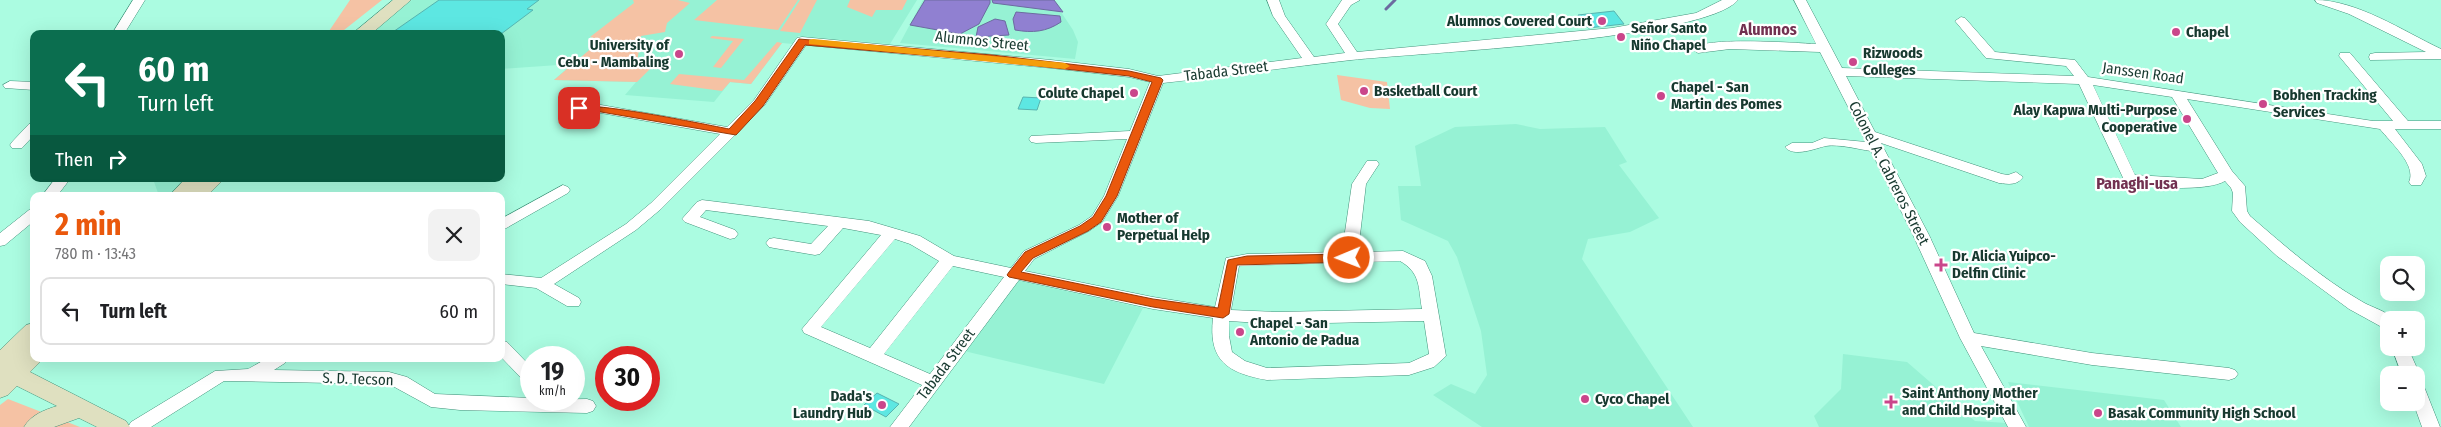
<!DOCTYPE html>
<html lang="en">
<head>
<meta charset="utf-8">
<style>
  body { margin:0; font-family:"Fira Sans Condensed",sans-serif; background:#f2f2f2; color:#202124; height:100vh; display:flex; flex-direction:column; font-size:19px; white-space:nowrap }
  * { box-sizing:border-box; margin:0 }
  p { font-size:16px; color:#757577 }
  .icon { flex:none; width:28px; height:28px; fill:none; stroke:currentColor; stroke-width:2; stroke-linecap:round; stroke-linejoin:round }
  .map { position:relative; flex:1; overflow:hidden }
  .side { position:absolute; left:30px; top:192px; width:475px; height:170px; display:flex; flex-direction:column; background:#fff; border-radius:10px; box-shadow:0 5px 20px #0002 }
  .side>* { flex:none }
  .hud { position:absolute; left:30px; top:30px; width:475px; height:152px; border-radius:10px; box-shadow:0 5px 20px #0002; background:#0b6e4f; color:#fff; overflow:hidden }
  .buttons { position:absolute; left:2380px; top:256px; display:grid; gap:10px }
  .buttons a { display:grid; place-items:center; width:45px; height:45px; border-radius:10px; background:#fff; box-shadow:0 5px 20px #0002; font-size:25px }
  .speed { position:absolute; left:520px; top:346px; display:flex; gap:10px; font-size:25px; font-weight:700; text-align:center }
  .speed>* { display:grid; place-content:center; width:65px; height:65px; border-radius:50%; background:#fff; box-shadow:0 5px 20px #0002; line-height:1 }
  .speed small { font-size:12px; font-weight:400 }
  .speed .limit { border:8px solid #d22; background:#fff; color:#111 }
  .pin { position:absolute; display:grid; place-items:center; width:42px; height:42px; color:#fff; margin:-21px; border-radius:10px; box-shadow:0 2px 8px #0006 }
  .me { position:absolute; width:55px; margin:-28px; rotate:269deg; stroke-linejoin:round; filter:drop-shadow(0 0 4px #0008) }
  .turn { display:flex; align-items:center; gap:18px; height:105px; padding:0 25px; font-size:22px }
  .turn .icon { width:65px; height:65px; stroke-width:2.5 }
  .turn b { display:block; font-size:35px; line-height:42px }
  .then { display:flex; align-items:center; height:48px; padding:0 25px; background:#0003; gap:10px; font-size:19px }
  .round { display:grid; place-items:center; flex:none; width:52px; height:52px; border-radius:10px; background:#f2f2f2 }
  .summary { display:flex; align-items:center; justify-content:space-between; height:85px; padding:0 25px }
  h1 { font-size:30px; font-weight:700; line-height:38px; color:#ea580c }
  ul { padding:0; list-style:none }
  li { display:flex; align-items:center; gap:15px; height:68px; margin:0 10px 8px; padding:0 15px; border:2px solid #e0e0e0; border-radius:10px }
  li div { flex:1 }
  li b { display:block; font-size:19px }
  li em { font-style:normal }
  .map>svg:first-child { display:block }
  .built { fill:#96f2d4 }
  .green { fill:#f5c2a4 }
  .water { fill:#9080d1; stroke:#6c6ba0 }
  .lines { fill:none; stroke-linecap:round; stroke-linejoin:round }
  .stream { stroke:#6c6ba0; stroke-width:3 }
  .building { fill:#5de7e2; stroke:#57b4b0 }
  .street-casing { stroke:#41927a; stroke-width:1 }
  .secondary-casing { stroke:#41927a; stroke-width:1 }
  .street { fill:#fff; fill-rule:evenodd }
  .secondary { fill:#dfe0c0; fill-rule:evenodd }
  .route { fill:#ea580c; stroke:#983908 }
  .slow { fill:#f59e0b }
  .poi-dot { fill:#ca468b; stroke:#fff; stroke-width:2 }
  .labels { text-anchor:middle; stroke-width:4.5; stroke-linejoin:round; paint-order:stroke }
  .poi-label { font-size:15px; font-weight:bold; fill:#17392f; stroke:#fff; text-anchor:start }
  .street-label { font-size:15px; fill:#17392f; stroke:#fff }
  .neighbourhood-label { font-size:16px; font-weight:bold; fill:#723151; stroke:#fff }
</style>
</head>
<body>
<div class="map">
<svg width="2441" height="427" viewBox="0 0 2441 427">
  <rect width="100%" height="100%" fill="#abfce1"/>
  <path class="built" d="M412 0H917L890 44 798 36 793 44 782 43 751 84 730 82 714 102 625 95 636 82 554 80 572 64 501 69V34H369Z
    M923 0H1053L1073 30 1078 42 1075 59 900 43Z
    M1516 124 1540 129 1605 127 1627 162 1619 165 1659 218 1630 232 1588 239 1582 259 1693 427H1482L1433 395 1451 384 1475 394 1487 375 1481 331 1457 257 1448 241 1401 220 1398 186H1421L1415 146 1455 127Z
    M153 179H190L175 195 158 193Z
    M1015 280 1143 308 1104 384 964 351Z
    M1843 354 1907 362 1975 421 2007 423 2009 427H1819L1814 416 1841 389Z
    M2008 382 2164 400 2181 427H2029Z"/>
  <path class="green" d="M350 0H382L339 34H327Z
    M628 0H678L690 3 667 23 665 32 641 36 637 63 658 61 637 82 554 80 601 40 590 37 634 3 633 0Z
    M717 0H798L778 30 694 20Z
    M800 0H817L800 33 780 31Z
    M850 0H907L902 10H876L872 17 847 7Z
    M712 36 744 39 721 68 713 67 733 41 710 38Z
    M777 42 782 43 751 84 730 82 722 91 670 84 679 74 744 80Z
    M1337 75 1387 82 1390 109 1370 108 1341 100Z
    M8 399 80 427H0V405Z"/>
  <path class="water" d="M925 0H990V3L979 24 960 34 910 25Z
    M992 0H1054L1063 12 993 3Z
    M1016 12 1060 16 1061 22C1046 32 1033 33 1015 30L1013 19Z
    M995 19 1005 21 1009 35 976 37 978 27Z"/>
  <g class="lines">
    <path class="stream" d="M1386 9 1395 0"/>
  </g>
  <path class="building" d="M439 0H539L527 9 533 10 501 34H390Z
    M1614 11 1624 24 1588 28 1578 15Z
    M1023 97 1041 98 1037 110 1018 109Z
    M877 393 899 404 886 417 864 405Z"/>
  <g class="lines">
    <defs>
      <path id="street" d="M133 0H145L124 34H112Z
        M1267 0H1279L1285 16 1314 57 1345 53 1326 24 1342 0H1360L1351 5 1338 24 1357 52 1612 28 1696 13 1722 0H1738C1705 40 1416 53 1351 60 1289 67 1226 76 1163 83L1118 196 1102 222 1089 231 1034 259 1025 271 1153 297 1215 307 1226 258 1247 254 1342 252 1352 184 1367 161H1377L1379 164 1366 184 1358 252 1403 251 1425 261 1432 276 1446 356 1434 367 1409 375 1267 380C1228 373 1208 361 1213 318L1153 309 1019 280 909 427H890L922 385 804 333 802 329 881 235 843 228 820 254 815 255 774 248 769 247 766 243 769 239 774 238 811 244 828 226 706 210 700 217 735 230 738 234 735 238 730 239 685 222 682 219 697 202 702 200 869 221 920 236 954 256 1011 268 1024 251 1079 225 1092 216 1104 196 1127 139 1036 143 1031 142 1029 139 1031 136 1130 131 1150 82 1129 77 1051 68 806 45 764 106 661 209 636 230 554 284 579 298 581 302 579 306H567L536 288 501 284V274L541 278 626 224 651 203 720 134 601 113 579 112 572 108 574 105H601L727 127 754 100 797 38 802 37 1051 60 1129 69 1158 76 1302 58 1273 16ZM895 239 910 244 939 261 870 348 821 327ZM1400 261C1421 273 1418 287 1422 309L1276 312 1231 310 1239 266ZM953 266 1004 277 930 374 884 354ZM1229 321 1276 324 1424 321 1429 354 1409 363 1267 368 1245 361 1232 352 1229 336Z
        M1794 0H1806L1842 68 2074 76 2066 66 1986 58 1955 21 1961 17 1965 18 1995 52 2075 60 2088 77 2373 121H2393L2339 56 2340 53H2350L2408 121H2441V129H2395L2422 164 2426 176 2421 185H2411L2409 182C2417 165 2390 142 2380 129L2187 99 2232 171 2245 186 2247 211 2250 216C2285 246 2321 278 2361 301 2372 308 2386 310 2394 320H2389V331L2349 309 2277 256 2240 222 2232 211 2233 193 2231 188 2225 181C2207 192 2146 188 2125 182L2079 84 1846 76 1875 132 2002 174 2008 175 2016 172 2023 177C2017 186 2008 184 1999 183L1881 143 1929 235 1974 333 2092 353 2229 368 2235 370 2238 374 2235 378 2229 380 2092 365 1981 346 2026 427H2008L1960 338 1913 235 1871 151C1857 149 1839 144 1826 146 1816 148 1794 158 1785 147L1792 143H1812L1824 138 1866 142 1820 52 1730 49 1698 53 1692 49C1703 36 1796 43 1816 44ZM2093 85 2172 97 2218 173 2202 179 2135 175Z
        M2315 0C2357 0 2403 31 2441 49V59L2370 60 2369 57 2370 54 2375 53 2426 52 2349 14 2317 3Z
        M10 81 34 82V90L5 88 3 85Z
        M34 123V135L22 148H12L10 145 12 142 29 124Z
        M55 179H70L57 196H42Z
        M563 185 568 187 570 190 568 193 501 231V219Z
        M34 208V221L5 245 0 246V233L29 210Z
        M501 340 507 342 531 367V384L525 382 501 357Z
        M2392 348H2408L2420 375 2417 379 2416 375H2402Z
        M266 359H287L285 363 274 370 389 372 407 377 435 394 531 398V400L587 399 593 401 596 406 593 411 587 413 460 410 431 407 389 384 224 381 151 427H128L131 422 215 371 248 369Z
        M2416 383 2422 384 2425 389 2440 427H2422L2413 402H2416Z"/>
      <path id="secondary" d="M393 0H411L371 34H352Z
        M185 179H224L207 196H169Z
        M34 323V344L31 347 34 346V359H43L30 372 126 421 130 427H97L79 418 54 427H24C31 415 44 410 57 406L17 386 8 395 0 398V350L26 325Z"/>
    </defs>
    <use href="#street" class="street-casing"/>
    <use href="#secondary" class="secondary-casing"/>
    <use href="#street" class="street"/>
    <use href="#secondary" class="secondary"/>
  </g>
  <path class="route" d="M799 39 992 55 1129 71 1161 78 1163 80 1117 196 1101 222 1088 231 1033 258 1021 272 1153 299 1218 308 1228 260 1247 256 1349 254 1355 258 1349 262 1237 265 1229 314 1223 318 1153 307 1009 277 1007 275 1009 272 1025 252 1080 226 1093 217 1106 196 1152 82 1129 76 992 61 805 45 763 106 736 135 601 112 579 111 573 108C583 99 708 125 729 129L755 101Z"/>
  <path class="slow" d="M813 39 1065 63 1070 66 1065 69 809 44V40Z"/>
  <g class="poi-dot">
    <circle cx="1602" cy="21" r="5"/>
    <circle cx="2176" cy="32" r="5"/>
    <circle cx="1621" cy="37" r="5"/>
    <circle cx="679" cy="54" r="5"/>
    <circle cx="1853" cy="62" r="5"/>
    <circle cx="1364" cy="91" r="5"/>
    <circle cx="1134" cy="93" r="5"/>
    <circle cx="1661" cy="96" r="5"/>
    <circle cx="2263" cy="104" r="5"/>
    <circle cx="2187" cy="119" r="5"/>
    <circle cx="1107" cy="227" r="5"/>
    <path d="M1938.5 257.5h5v5h5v5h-5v5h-5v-5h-5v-5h5z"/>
    <circle cx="1240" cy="332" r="5"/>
    <circle cx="1585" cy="399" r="5"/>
    <path d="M1888.5 394.5h5v5h5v5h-5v5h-5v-5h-5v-5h5z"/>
    <circle cx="882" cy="405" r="5"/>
    <circle cx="2098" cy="413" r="5"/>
  </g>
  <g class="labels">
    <g class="poi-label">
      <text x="1592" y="26" text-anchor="end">Alumnos Covered Court</text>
      <text x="1631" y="33">Señor Santo<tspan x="1631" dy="17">Niño Chapel</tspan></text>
      <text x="2186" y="37">Chapel</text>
      <text x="669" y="50" text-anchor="end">University of<tspan x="669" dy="17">Cebu - Mambaling</tspan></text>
      <text x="1863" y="58">Rizwoods<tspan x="1863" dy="17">Colleges</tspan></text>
      <text x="1671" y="92">Chapel - San<tspan x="1671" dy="17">Martin des Pomes</tspan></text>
      <text x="1374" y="96">Basketball Court</text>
      <text x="1124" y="98" text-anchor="end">Colute Chapel</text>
      <text x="2273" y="100">Bobhen Tracking<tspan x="2273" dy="17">Services</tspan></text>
      <text x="2177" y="115" text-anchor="end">Alay Kapwa Multi-Purpose<tspan x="2177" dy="17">Cooperative</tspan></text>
      <text x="1117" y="223">Mother of<tspan x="1117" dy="17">Perpetual Help</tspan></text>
      <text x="1952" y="261">Dr. Alicia Yuipco-<tspan x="1952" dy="17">Delfin Clinic</tspan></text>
      <text x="1250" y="328">Chapel - San<tspan x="1250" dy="17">Antonio de Padua</tspan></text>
      <text x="1902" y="398">Saint Anthony Mother<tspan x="1902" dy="17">and Child Hospital</tspan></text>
      <text x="872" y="401" text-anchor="end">Dada's<tspan x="872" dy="17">Laundry Hub</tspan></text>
      <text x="1595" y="404">Cyco Chapel</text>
      <text x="2108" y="418">Basak Community High School</text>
    </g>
    <g class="street-label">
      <text transform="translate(982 41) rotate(6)" y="5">Alumnos Street</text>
      <text transform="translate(1226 71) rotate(-7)" y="5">Tabada Street</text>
      <text transform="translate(2143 73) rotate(8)" y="5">Janssen Road</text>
      <text transform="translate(1889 173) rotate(63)" y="5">Colonel A. Cabreros Street</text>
      <text transform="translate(946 364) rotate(-53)" y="5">Tabada Street</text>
      <text transform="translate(358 379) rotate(2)" y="5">S. D. Tecson</text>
    </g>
    <g class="neighbourhood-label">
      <text x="1768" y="35">Alumnos</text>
      <text x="2137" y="189">Panaghi-usa</text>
    </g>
  </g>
</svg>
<div class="buttons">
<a><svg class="icon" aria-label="search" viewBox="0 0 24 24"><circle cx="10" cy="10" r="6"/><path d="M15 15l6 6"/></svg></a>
<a>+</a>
<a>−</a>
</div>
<div class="speed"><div>19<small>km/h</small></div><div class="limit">30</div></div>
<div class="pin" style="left:579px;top:108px;background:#d93025"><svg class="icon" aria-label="arrive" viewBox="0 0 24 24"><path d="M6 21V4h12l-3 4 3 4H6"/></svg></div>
<svg class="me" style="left:1349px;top:258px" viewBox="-20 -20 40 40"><circle r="17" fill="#ea580c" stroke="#fff" stroke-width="3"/><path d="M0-11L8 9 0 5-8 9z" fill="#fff"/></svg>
<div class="hud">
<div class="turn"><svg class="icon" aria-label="left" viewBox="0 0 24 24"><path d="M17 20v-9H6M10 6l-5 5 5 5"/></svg><div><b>60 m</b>Turn left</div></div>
<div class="then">Then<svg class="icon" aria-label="right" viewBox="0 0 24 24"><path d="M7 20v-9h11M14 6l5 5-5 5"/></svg></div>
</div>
<section class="side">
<div class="summary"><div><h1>2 min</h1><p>780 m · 13:43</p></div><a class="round"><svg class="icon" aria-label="close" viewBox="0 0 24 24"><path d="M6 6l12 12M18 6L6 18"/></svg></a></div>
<ul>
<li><svg class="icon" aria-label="left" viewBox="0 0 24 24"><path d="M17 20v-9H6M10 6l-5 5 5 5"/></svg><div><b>Turn left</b></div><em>60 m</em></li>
</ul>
</section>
</div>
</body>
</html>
